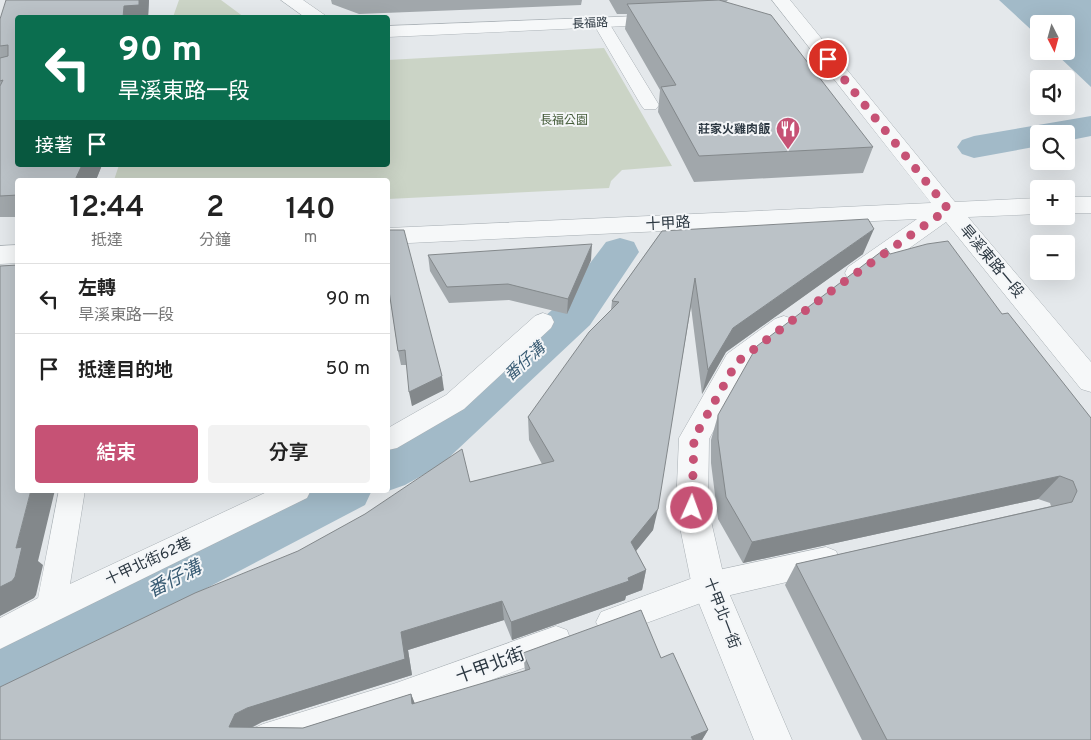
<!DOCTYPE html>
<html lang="zh-TW">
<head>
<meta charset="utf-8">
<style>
  body { margin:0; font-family:Overpass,"Noto Sans TC",sans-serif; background:#f2f2f2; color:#222; height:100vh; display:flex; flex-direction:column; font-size:19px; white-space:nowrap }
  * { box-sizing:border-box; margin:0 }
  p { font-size:16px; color:#767676 }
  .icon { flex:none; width:28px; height:28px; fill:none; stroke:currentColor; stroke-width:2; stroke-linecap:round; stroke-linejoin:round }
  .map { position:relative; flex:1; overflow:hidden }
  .panel { position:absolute; left:15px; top:178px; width:375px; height:315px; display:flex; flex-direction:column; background:#fff; border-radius:5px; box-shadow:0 5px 20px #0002 }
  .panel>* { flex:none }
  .top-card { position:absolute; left:15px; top:15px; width:375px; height:152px; border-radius:5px; box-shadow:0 5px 20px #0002; background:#0b6e4f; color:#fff; overflow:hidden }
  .needle { width:32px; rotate:174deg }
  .buttons { position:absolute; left:1030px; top:15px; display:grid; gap:10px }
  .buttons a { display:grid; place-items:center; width:45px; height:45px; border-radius:5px; background:#fff; box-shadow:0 5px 20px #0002; font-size:25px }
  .pin { position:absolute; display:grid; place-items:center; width:42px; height:42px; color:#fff; margin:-21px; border:2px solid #fff; border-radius:50%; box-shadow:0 1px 5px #0007 }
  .me { position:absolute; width:55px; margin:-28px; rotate:2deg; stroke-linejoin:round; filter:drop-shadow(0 0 4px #0008) }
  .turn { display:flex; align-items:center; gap:18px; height:105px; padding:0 20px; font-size:22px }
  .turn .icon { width:65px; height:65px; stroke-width:2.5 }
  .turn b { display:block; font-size:35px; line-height:42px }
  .then { display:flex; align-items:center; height:48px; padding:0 20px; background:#0003; gap:10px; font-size:19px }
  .eta { display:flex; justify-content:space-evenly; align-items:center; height:85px; text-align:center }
  .eta b { font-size:30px; font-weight:600; line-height:35px }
  .button { display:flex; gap:10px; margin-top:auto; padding:10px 20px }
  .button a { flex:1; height:58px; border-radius:5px; background:#c65275; color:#fff; font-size:20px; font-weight:600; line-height:58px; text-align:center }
  .button a+a { background:#f2f2f2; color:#222 }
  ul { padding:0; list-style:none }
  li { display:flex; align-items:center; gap:15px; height:70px; padding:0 20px; border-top:1px solid #e0e0e0 }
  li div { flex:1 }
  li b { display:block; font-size:19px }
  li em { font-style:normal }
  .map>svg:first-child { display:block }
  .green { fill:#cbd4c6 }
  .water { fill:#a2bac8 }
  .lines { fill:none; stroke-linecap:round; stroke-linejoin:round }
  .canal { fill:#a2bac8; fill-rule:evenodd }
  .lane-casing { stroke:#a9b0b5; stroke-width:1 }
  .street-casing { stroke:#a9b0b5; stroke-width:1 }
  .lane { fill:#f6f8f9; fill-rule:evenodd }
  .street { fill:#f6f8f9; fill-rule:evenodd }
  .wall { fill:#a1a7ab }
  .shaded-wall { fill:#83888b }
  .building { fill:#bbc2c7; stroke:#83888b }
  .route { stroke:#c65275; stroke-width:9; stroke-dasharray:0 16.2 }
  .labels { text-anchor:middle; stroke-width:4; stroke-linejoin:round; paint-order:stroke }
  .far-street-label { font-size:12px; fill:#2c3842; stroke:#f4f6f8 }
  .far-park-label { font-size:12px; fill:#465d3b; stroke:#f4f6f8 }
  .far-poi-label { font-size:12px; font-weight:bold; fill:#2c3842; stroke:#f4f6f8; text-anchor:end }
  .street-label { font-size:15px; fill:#2c3842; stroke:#f4f6f8 }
  .water-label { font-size:16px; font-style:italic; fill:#395c74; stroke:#f4f6f8 }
  .near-street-label { font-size:18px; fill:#2c3842; stroke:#f4f6f8 }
  .near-water-label { font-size:19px; font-style:italic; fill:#395c74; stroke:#f4f6f8 }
</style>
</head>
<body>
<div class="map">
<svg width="1091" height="740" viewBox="0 0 1091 740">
  <rect width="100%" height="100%" fill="#e4e8eb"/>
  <path class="green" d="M179 0H221L244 17H173Z
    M604 48 672 166 622 170 611 181 609 188 388 199V180H114L119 165H388V60Z"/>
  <path class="water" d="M999 0H1091V87L1053 51H1066V24H1039V37Z"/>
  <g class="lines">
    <path class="canal" d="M1091 116V136L1066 141V134H1039V146L974 158 962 154 957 147 962 140 974 136Z
      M620 238 634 242 639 252 590 325 441 465 405 485 388 491 386 490 388 447 407 437 560 303 606 242Z
      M300 490H372L365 505 20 686 0 694V636Z"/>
    <defs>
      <path id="lane" d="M601 18 609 23 659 105 656 109H644L641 105 593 23Z
        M543 313 551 316 554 322 551 328 464 409 397 448 388 450V428L446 395 535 316Z
        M59 490H85L70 584 271 490H311L307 498 0 649V618L38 598Z
        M826 547 836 551 840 560 836 569 826 573 709 600 611 636 601 632 596 622 601 612 709 572Z
        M556 626 567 630 571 641 567 652 556 656 396 715 315 740H247L252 729 263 724 396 683Z"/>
      <path id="street" d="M281 0H303L329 18H306Z
        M772 0H790L955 202 1039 198V214L968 217 1091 362V392L1081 389 946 222 866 279 857 282 848 279 845 273 848 267 917 219 388 244V228L931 203Z
        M664 15 670 16 673 20 670 24 388 37V26Z
        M1066 197H1091V213H1066Z
        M18 245V263L0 264V246Z
        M784 316 793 319 797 326 793 333 747 370 709 439 708 508 726 586 792 740H754L692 586 676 508 679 438 727 354 775 319Z"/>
    </defs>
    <use href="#lane" class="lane-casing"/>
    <use href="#street" class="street-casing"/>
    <use href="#lane" class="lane"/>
    <use href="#street" class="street"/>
  </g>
  <path class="wall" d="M149 0 148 18H18L102 165 96 180H18V217H0V19Z
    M331 0H582L581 5 359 14 332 4Z
    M609 0H728L726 2 873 147 863 173 694 182 658 112 660 90 625 29 627 14H617Z
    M662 231 863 254 726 352 702 394 691 307 653 530 636 551 646 570 642 590 626 596 625 600 512 640 504 620 408 650 412 675 262 722 253 727 303 728 411 694 415 704 525 671 523 653 661 658 708 730 702 740H0L470 482 542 464 529 440 528 417 611 310 612 301Z
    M890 254 1002 314 1091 418V740H862L785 585 796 564 1051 506 1050 503 1038 499 743 563 718 519 711 463V440L718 415Z
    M428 255 591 260 567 314 509 300 449 303 430 271Z
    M388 284 444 390 412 406 407 365H401L398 351Z"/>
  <path class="shaded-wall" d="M139 0H149L148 18H123L124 6Z
    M82 165H102L96 180H75Z
    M874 229 863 254 726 352 702 394 708 370 733 328Z
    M592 244 591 260 567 314 568 299Z
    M442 376 444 390 412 406 409 392Z
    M1060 476 1038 499 743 563 752 542Z
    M31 490H55L38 561 43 565 36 595 34 598 0 616V587L16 548Z
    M658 509 653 530 627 562 631 542Z
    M646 570 642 590 626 596 625 600 512 640 511 622Z
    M502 601 504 620 408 650 412 675 262 722 250 728 229 727 235 714 401 632Z
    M411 694 417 709 412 704Z
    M708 730 702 740H689L691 737Z"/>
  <path class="building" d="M6 0H139V5L124 6 123 18H18V165H82L75 180H18V195L0 196V86L3 80 0 81V58L8 56V45L0 46V19Z
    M719 0 771 15 873 147 699 156 661 87 676 85 627 4Z
    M868 219 874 229 733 328 708 370 695 278 658 509 631 542 646 570 628 578 629 581 511 622 502 601 401 632 405 659 247 708 235 714 229 727 303 728 411 694 412 704 524 671 530 669 523 653 641 610 661 658 673 653 708 730 691 737 693 740H0V687L195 593 298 551 365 514 462 449 470 482 554 461 528 417 589 332 619 302 612 301 662 231Z
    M388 230H404L442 376 409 392 405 350 398 351 388 284Z
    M948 241 1002 314 1008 313 1091 418V740H887L796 564 1072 502 1077 491 1073 481 1060 476 752 542 726 497 718 439V415L757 346 886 248 890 254 927 244Z
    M592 244 568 299 508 284 447 287 428 255Z
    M18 265V490H31L16 548 22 547 15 577 12 581 0 587V266Z"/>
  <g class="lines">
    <path class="route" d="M692 508 694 438 737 362 838 286 948 209 828 59"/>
  </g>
  <defs>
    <symbol id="restaurant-pin" viewBox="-11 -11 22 30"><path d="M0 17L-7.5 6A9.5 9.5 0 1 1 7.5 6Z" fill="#c65275" stroke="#f4f6f8"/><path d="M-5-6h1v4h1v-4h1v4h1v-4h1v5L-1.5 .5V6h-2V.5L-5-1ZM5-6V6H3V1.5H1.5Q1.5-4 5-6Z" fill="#fff"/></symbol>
  </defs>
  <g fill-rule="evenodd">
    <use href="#restaurant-pin" x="774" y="115" width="28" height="38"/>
  </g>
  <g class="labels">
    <g class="far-street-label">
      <text transform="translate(590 23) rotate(-3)" y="4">長福路</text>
    </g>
    <g class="far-park-label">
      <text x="564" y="124">長福公園</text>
    </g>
    <g class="far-poi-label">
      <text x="770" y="133">莊家火雞肉飯</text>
    </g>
    <g class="street-label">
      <text transform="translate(668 223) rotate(-3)" y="5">十甲路</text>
      <text transform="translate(992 261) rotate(50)" y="5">旱溪東路一段</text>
      <text transform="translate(148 561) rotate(-25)" y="5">十甲北街62巷</text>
      <text transform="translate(722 613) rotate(69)" y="5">十甲北一街</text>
    </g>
    <g class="water-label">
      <text transform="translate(524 361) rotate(-42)" y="6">番仔溝</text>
    </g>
    <g class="near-street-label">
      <text transform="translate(490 665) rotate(-20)" y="6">十甲北街</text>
    </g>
    <g class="near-water-label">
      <text transform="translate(174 578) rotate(-27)" y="7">番仔溝</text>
    </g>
  </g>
</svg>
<div class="buttons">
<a><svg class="needle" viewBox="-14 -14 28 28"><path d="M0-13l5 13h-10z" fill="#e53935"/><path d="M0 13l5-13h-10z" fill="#767676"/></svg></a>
<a><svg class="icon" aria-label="sound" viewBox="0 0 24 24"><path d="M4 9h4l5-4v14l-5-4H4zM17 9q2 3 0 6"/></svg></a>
<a><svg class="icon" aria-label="search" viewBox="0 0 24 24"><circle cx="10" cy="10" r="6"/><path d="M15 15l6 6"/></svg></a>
<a>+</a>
<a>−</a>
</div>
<div class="pin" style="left:828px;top:59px;background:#d93025"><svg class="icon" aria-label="arrive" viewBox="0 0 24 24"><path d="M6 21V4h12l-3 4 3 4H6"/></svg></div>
<svg class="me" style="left:692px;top:508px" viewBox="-20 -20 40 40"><circle r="17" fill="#c65275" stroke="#fff" stroke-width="3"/><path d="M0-11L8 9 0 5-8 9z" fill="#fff"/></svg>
<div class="top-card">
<div class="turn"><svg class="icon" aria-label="left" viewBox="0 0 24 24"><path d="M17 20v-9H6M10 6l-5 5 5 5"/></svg><div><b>90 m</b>旱溪東路一段</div></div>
<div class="then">接著<svg class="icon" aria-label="arrive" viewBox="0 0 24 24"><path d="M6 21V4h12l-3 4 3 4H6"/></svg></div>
</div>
<section class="panel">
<div class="eta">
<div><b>12:44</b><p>抵達</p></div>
<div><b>2</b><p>分鐘</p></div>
<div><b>140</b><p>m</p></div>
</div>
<ul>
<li><svg class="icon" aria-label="left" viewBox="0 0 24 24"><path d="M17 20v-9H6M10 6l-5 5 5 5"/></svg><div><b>左轉</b><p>旱溪東路一段</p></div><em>90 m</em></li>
<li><svg class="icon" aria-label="arrive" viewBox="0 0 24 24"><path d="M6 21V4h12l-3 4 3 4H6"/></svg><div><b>抵達目的地</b></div><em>50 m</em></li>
</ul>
<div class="button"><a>結束</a><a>分享</a></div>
</section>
</div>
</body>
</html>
